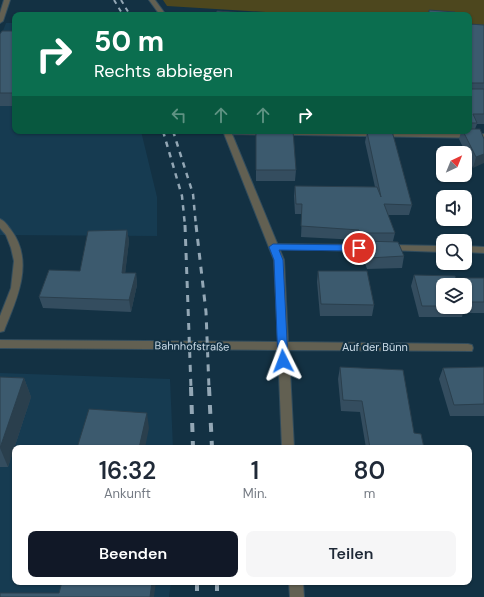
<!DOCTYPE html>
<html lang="de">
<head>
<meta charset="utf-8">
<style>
  body { margin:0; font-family:"DM Sans",sans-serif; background:#f6f6f7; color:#1f2937; height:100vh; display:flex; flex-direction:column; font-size:15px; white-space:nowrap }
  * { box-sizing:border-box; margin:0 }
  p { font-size:13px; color:#747a83 }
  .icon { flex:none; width:22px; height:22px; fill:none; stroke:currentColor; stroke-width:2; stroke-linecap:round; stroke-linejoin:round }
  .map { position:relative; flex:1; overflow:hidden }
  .side { position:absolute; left:12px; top:445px; width:460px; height:140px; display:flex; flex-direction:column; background:#fff; border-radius:8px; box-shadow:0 1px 3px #0004 }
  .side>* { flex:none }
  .top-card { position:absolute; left:12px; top:12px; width:460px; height:122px; border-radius:8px; box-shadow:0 1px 3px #0004; background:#0b6e4f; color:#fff; overflow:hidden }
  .needle { width:26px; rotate:43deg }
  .tools { position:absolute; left:436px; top:146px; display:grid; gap:8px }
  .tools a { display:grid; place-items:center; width:36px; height:36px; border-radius:8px; background:#fff; box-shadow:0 1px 3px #0004; font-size:20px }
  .pin { position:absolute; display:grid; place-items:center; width:34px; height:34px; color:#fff; margin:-17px; border:2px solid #fff; border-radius:50%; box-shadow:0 1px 4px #0007 }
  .me { position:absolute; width:44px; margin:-22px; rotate:357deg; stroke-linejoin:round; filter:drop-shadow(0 0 3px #0008) }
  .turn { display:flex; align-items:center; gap:14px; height:84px; padding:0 16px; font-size:18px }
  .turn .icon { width:52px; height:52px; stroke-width:2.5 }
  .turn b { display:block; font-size:28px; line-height:34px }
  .lanes { display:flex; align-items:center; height:38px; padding:0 16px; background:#0003; justify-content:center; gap:20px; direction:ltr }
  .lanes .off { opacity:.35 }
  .eta { display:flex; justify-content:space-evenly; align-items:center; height:68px; text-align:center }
  .eta b { font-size:24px; font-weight:600; line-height:28px }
  .primary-button { display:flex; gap:8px; margin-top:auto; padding:8px 16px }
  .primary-button a { flex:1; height:46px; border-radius:8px; background:#111827; color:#fff; font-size:16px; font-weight:600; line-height:46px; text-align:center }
  .primary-button a+a { background:#f6f6f7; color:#1f2937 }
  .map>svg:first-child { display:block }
  .built { fill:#163b51 }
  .green { fill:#4d471e }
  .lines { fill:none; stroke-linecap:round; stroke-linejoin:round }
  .service-casing { stroke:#314c5d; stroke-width:2 }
  .minor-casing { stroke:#314c5d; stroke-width:2 }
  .service { fill:#626052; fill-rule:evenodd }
  .minor { fill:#626052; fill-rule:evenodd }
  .rail-far3 { stroke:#93a7b5; stroke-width:2; stroke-dasharray:4.5 4.5; stroke-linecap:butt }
  .rail-far2 { stroke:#93a7b5; stroke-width:2.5; stroke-dasharray:5.5 5.5; stroke-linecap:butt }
  .rail-far1 { stroke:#93a7b5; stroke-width:3; stroke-dasharray:7 7; stroke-linecap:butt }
  .rail { stroke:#93a7b5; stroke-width:4; stroke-dasharray:9 9; stroke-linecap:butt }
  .wall { fill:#344d5f; fill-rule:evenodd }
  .shaded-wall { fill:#2a3f4d }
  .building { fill:#3c5a6e; stroke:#2a3f4d }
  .route { fill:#1a73e8; stroke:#114b97 }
  .labels { text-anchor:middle; stroke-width:4; stroke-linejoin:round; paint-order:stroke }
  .street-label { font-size:11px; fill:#ccdce8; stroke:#133143 }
</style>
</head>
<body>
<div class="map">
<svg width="484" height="597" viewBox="0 0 484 597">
  <rect width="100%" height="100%" fill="#133143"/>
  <path class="built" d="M6 23H15V131H141L157 197V236L0 235V38Z
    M0 373 170 379 173 448H15V582H171L169 597H0Z"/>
  <path class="green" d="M163 0H484V25H469V15H314L167 6Z"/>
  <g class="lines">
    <defs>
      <path id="service" d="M273 244 374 245 378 248 374 251 270 249 269 247Z
        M390 245 443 246V252L387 250 386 248Z
        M465 246 484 247V253L465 252Z"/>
      <path id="minor" d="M4 0H10L3 21 0 23V13Z
        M149 0H155L166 15H160Z
        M223 131 484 134V138L232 134 284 260 288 342 468 344 472 345 473 348 472 351 289 350 294 448H282L278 350 0 348V340L278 342 274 260Z
        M0 219C5 221 8 226 11 230 34 260 18 297 5 328L4 331 0 332V316L11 288 14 261 11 248 6 235 0 228Z
        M289 582H303L304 597H290Z"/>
    </defs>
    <use href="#service" class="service-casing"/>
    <use href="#minor" class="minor-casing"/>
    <use href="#service" class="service"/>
    <use href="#minor" class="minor"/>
    <path class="rail-far3" d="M114 0 123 15
      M121 0 130 15"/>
    <path class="rail-far2" d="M163 131 182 196 185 226
      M173 131 193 194 196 226"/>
    <path class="rail-far1" d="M185 225 191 388
      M196 225 206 312 209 388"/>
    <path class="rail" d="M191 387 193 448
      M209 387 212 448
      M197 582V597
      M217 582V597"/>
  </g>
  <path class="wall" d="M469 24 484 25V124H477L475 129 484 139 473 168 459 139 461 132H456L455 131H469Z
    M15 31V106H0V34Z
    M256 131 296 170 295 181H256Z
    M373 131 412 205 409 215H388L395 233 393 241 404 256 402 268 367 269 361 252 363 244H359L358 240 301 237 302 214H295L294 196 295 186 375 187 365 142 367 132H373Z
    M127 230 129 241 125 273H136L137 285 131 312 43 308 39 297 80 271Z
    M318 271 374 305 372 316H320L317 282Z
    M414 275 456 278H484V313H463L462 317H419L411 286ZM443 285H465V307H443Z
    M340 367 414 433 424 448H366L360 412 341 411 338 379Z
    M484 367V416H450L439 379 443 368Z
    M0 377 24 378 31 397 8 467H0Z"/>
  <path class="shaded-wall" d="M484 154V163L473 168 476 157Z
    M127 230 129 241 124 284 122 273Z
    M136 273 137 285 131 312 129 300Z
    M24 378 31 397 8 467 0 448Z
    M147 413 149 428 145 448H139Z
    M152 582H156L154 597H150Z"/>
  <path class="building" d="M429 10 455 12V15H429Z
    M217 11 272 15H216Z
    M469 24 484 25V83H470V88L471 89H484V114H473L477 123H469Z
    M2 31H15V93H0V34Z
    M469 129H480L484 139V154L476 157 463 131H469Z
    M256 131H293L296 170H256Z
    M373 131H392L412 205 384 204 395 233H360L359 230 301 226 302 204H296L295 186 377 187 381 197 367 132H373Z
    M127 230 122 273H136L129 300 39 297 49 270 80 271 88 231Z
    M363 241 398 242 404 256 369 258Z
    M318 271H367L374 305 321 304Z
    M414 275 455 276 456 278H484V302H465V285H443V306H422Z
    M340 367 403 370 414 433 421 434 424 448H370L362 401 343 400Z
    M484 367V404L454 405 443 368Z
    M0 377 24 378 0 448Z
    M89 409 147 413 139 448H77Z
    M62 582H152L150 597H0V593H59Z"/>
  <path class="route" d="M273 244 359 245 363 248 359 251 279 250 283 260 288 361 287 364H280L278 361 274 260 269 247Z"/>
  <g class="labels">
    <g class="street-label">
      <text transform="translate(192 346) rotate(1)" y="4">Bahnhofstraße</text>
      <text x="375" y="351">Auf der Bünn</text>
    </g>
  </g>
</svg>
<div class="tools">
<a><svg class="needle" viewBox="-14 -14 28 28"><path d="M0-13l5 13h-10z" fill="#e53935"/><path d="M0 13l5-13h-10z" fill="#747a83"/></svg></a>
<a><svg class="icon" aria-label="sound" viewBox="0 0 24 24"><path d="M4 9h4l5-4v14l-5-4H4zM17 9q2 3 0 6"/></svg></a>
<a><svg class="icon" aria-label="search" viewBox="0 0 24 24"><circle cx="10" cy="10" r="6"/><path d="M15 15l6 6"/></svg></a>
<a><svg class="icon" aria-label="layers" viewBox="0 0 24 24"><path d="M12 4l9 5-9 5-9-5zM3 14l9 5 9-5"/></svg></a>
</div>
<div class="pin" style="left:359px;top:248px;background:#d93025"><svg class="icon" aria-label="arrive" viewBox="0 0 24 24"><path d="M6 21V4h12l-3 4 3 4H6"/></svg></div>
<svg class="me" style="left:283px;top:361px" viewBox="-20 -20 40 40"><path d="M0-17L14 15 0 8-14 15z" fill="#1a73e8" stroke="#fff" stroke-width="4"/></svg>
<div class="top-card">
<div class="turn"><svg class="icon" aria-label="right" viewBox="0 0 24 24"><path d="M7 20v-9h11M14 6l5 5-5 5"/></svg><div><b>50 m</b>Rechts abbiegen</div></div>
<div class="lanes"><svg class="icon off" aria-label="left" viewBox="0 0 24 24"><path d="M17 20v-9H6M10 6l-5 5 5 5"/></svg><svg class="icon off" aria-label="ahead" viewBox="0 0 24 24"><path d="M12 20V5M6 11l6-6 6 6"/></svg><svg class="icon off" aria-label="ahead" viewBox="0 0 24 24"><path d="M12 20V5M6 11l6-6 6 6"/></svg><svg class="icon" aria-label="right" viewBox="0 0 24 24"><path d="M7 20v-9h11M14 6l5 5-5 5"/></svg></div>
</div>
<section class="side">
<div class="eta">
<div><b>16:32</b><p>Ankunft</p></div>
<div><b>1</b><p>Min.</p></div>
<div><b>80</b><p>m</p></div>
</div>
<div class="primary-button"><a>Beenden</a><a>Teilen</a></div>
</section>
</div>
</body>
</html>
